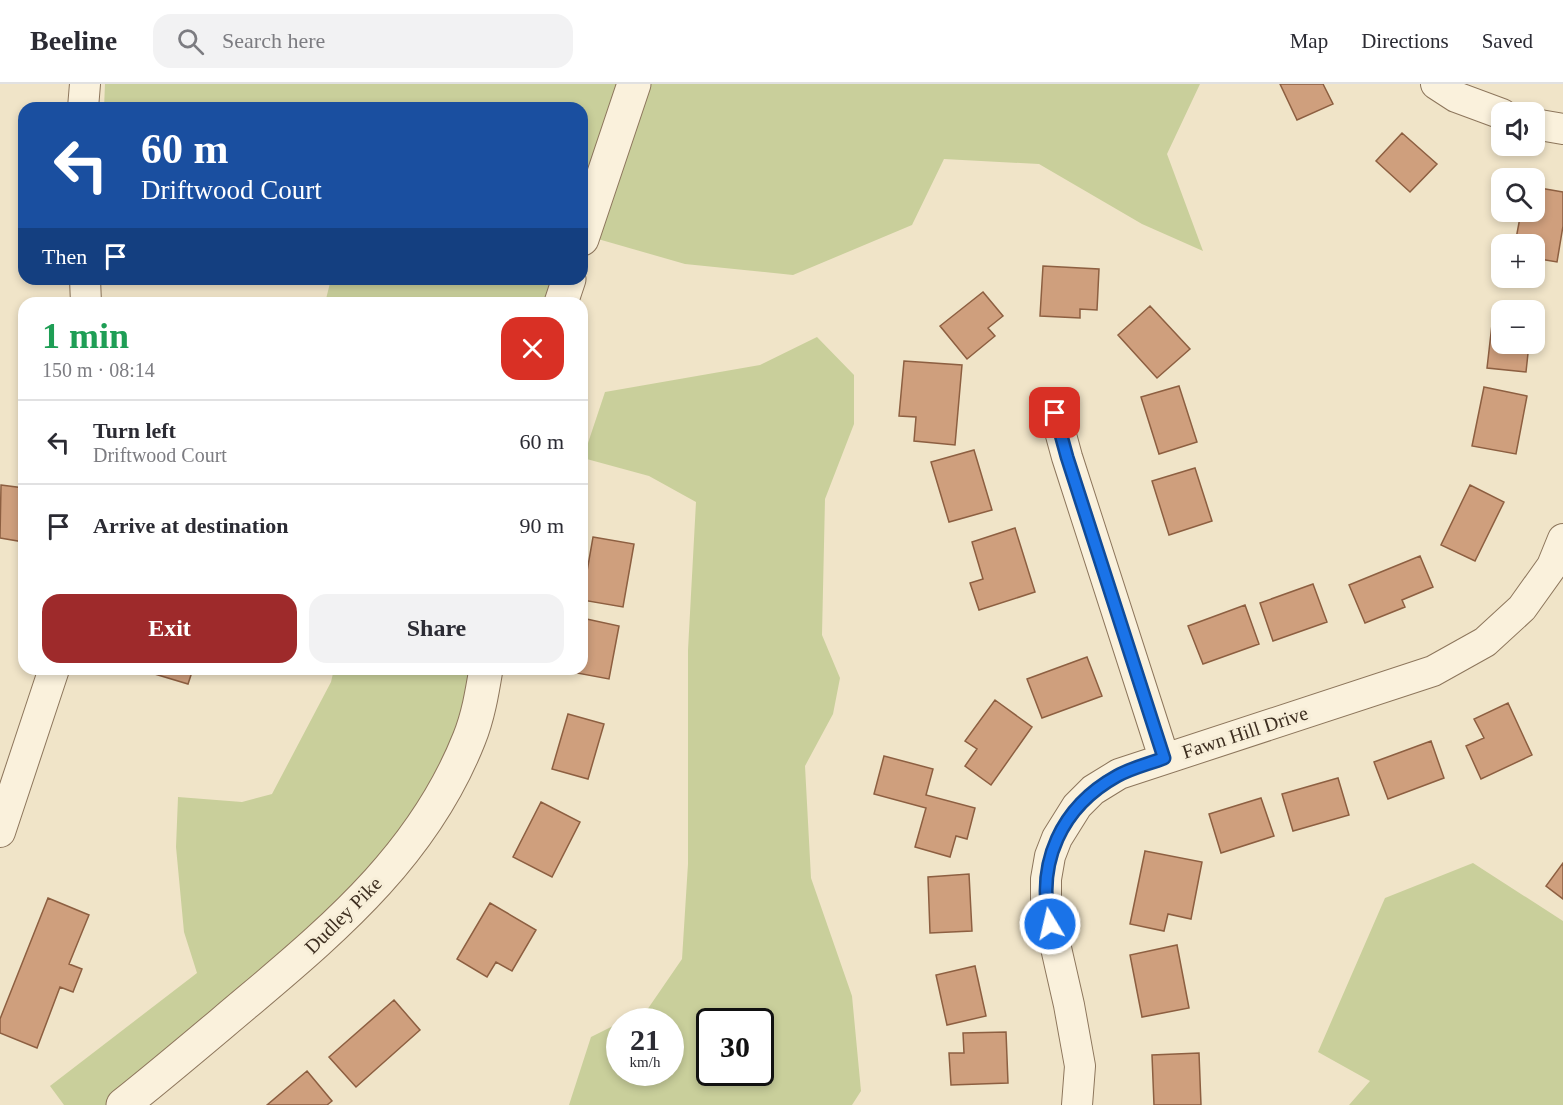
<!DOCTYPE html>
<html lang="en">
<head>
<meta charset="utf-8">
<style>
  body { margin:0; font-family:"Times New Roman",serif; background:#f2f2f3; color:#2b2b33; height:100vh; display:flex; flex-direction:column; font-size:22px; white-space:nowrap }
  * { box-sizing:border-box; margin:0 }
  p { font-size:20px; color:#7c7c81 }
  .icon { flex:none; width:33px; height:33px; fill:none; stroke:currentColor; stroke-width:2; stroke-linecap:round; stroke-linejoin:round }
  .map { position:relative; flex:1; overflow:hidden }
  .panel { position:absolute; left:18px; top:213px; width:570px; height:378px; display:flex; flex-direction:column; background:#fff; border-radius:18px; box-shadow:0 3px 9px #0003 }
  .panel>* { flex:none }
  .top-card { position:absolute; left:18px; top:18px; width:570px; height:183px; border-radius:18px; box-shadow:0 3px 9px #0003; background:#1a4fa0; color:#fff; overflow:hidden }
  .fabs { position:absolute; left:1491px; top:18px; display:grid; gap:12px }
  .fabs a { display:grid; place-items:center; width:54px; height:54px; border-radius:12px; background:#fff; box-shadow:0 3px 9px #0003; font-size:30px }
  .speed { position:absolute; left:606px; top:924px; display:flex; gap:12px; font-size:30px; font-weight:700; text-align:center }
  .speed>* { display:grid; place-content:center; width:78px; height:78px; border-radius:50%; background:#fff; box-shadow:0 3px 9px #0003; line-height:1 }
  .speed small { font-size:15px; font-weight:400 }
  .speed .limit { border:3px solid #111; border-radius:9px; background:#fff; color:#111 }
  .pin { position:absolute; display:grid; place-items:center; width:51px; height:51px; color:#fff; margin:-26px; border-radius:12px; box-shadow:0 3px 9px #0006 }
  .me { position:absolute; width:66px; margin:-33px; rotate:351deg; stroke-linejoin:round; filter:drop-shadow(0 0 4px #0008) }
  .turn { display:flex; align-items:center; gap:21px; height:126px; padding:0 24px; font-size:27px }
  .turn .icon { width:78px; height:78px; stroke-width:2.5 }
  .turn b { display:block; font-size:42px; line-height:51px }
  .then { display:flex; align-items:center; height:57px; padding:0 24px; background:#0003; gap:12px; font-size:22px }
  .round { display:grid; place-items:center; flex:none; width:63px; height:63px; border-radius:18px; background:#f2f2f3 }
  .summary { display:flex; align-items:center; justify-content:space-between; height:102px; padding:0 24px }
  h1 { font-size:36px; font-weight:600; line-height:45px; color:#1e9e55 }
  .action { display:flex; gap:12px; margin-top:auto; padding:12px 24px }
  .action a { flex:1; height:69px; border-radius:18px; background:#9e2a2b; color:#fff; font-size:24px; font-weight:600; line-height:69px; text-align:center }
  .action a+a { background:#f2f2f3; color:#2b2b33 }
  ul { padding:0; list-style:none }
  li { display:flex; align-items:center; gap:18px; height:84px; padding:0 24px; border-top:2px solid #e1e1e2 }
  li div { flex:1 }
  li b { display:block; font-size:22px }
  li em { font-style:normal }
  header { display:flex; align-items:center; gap:36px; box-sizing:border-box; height:84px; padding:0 30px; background:#fff; border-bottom:2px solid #e1e1e2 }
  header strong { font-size:28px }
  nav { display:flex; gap:33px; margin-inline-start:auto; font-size:21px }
  .search { width:420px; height:54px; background:#f2f2f3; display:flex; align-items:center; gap:15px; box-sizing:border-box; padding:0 21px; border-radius:18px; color:#7c7c81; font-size:22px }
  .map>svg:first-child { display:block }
  .green { fill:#c9cf9b; fill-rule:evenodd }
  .building { fill:#cf9f7d; stroke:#8d5f41; stroke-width:1.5 }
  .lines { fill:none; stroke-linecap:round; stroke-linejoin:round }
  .minor-casing { stroke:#8d765c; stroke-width:32 }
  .tertiary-casing { stroke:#8d765c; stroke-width:35 }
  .minor { stroke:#faf1dc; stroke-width:30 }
  .tertiary { stroke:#faf1dc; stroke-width:33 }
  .route-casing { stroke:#114b97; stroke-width:15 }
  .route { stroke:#1a73e8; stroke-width:10 }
  .labels { text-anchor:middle; stroke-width:6; stroke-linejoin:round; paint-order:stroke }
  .street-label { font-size:20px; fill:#3d2e20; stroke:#f7eed8 }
</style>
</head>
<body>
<header>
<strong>Beeline</strong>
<div class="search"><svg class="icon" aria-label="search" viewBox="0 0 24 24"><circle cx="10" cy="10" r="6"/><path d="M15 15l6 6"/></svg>Search here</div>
<nav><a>Map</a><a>Directions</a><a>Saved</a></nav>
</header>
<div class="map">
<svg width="1563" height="1021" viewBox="0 0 1563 1021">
  <rect width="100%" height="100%" fill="#f0e4c8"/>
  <path class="green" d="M105 0H1200L1167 70 1203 167 1142 140 1039 80 944 75 912 141 793 191 685 180 584 151 582 155V24H104Z
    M331 195H569L561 219H325Z
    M817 253 854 291V340L825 415 822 551 840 594 833 630 805 682 811 794 852 912 861 1007 852 1021H569L591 953 619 939 620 988H670V938L623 937 647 926 682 875 688 780V566L696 418 649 392 583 374 605 308 760 281ZM710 938H760V988H710Z
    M334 585H486L424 740 123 1021H64L50 1002 197 889 184 848 176 763 178 713 242 718 272 710 331 598Z
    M1473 779 1563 837V1021H1349L1370 997 1318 968 1385 814Z"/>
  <path class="building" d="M1280 0H1323L1333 20 1297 36Z
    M1402 49 1437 80 1410 108 1376 77Z
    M1534 103 1563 108V142L1557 178 1534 174V160H1515L1521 128H1534Z
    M1043 182 1099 185 1097 226 1080 225V234L1040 232Z
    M983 208 1003 232 988 244 995 252 967 275 940 242Z
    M1150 222 1190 265 1157 294 1118 251Z
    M1494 223 1528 226H1502V260H1529L1526 288 1487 284Z
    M1534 227 1543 228 1540 258 1534 257Z
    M904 277 962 281 955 361 914 357 916 333 899 332Z
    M1179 302 1197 358 1159 370 1141 313Z
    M1484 303 1527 312 1516 370 1472 362Z
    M974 366 992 426 949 438 931 378Z
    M1195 384 1212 437 1169 451 1152 397Z
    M1 401 24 404V458L0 454Z
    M1470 401 1504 418 1475 477 1441 461Z
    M1015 444 1035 508 979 526 970 499 983 495 972 458Z
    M593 453 634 460 623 523 582 516Z
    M1420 472 1433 503 1402 516 1405 523 1365 539 1349 501Z
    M1313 500 1327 538 1273 557 1260 519Z
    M1245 521 1259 560 1203 580 1188 542Z
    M582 534 619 542 609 595 566 587V585H582Z
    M1087 573 1102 612 1042 634 1027 595Z
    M138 585H193L188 600Z
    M995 616 1032 643 991 701 965 682 977 665 965 657Z
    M1508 619 1532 671 1481 695 1466 662 1484 654 1474 635Z
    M568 630 604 640 588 695 552 685Z
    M1431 657 1444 694 1388 715 1374 678Z
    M884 672 933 685 926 711 975 724 967 755 956 752 950 773 915 763 926 724 874 710Z
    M1338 694 1349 731 1293 747 1282 710Z
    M1261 714 1274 752 1221 769 1209 730Z
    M541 718 580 738 552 793 513 773Z
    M1145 767 1202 778 1191 835 1168 830 1164 847 1130 840Z
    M1563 779V815L1546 802Z
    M969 790 972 847 930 849 928 793Z
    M48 814 89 831 69 880 82 885 73 908 60 903 37 964 0 949V935Z
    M490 819 536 846 512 887 496 878 487 893 457 875Z
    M1177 861 1189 924 1142 933 1130 871Z
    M975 882 986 932 947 941 936 891Z
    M394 916 420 946 356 1003 329 973Z
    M1006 948 1008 999 951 1001 949 969H964L963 949Z
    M1199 969 1201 1021H1154L1152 971Z
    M307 987 332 1017 327 1021H267Z"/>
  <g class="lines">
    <defs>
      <path id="minor" d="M1436 0 1456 13 1502 30
        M83 24 85 0
        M1534 40 1563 45
        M85 195 86 219
        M1055 329 1067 373 1164 674
        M0 748 54 585
        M1077 1021 1080 982 1069 921 1046 820V795L1050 772 1057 754 1077 722 1093 706 1119 690 1433 587 1485 558 1522 524 1552 482 1563 455"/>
      <path id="tertiary" d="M582 155 634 0
        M561 219 569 195
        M123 1021C167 986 209 950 252 914 341 839 425 766 469 655 478 633 482 609 486 585"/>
    </defs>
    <use href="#minor" class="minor-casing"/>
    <use href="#tertiary" class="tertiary-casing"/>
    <use href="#minor" class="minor"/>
    <use href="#tertiary" class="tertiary"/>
  </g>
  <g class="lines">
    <defs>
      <path id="route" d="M1050 840C1036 779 1061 723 1117 692 1131 684 1149 680 1164 674L1067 373 1055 329"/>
    </defs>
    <use href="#route" class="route-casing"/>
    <use href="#route" class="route"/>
  </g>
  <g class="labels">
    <g class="street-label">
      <text transform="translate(1245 648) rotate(-18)" y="7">Fawn Hill Drive</text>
      <text transform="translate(343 831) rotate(-45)" y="7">Dudley Pike</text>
    </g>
  </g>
</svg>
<div class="fabs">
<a><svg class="icon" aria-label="sound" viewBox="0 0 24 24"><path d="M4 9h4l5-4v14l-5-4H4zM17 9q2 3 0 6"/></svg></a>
<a><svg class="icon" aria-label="search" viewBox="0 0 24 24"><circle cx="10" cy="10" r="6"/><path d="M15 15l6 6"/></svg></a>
<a>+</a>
<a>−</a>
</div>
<div class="speed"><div>21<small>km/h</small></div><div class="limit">30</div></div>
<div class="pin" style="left:1055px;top:329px;background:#d93025"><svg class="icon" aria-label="arrive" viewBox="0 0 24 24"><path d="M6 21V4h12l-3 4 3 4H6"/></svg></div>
<svg class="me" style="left:1050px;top:840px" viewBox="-20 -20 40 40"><circle r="17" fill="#1a73e8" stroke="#fff" stroke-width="3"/><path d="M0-11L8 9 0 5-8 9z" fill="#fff"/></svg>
<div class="top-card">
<div class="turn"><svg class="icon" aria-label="left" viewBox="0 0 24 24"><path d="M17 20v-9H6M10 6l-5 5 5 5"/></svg><div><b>60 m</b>Driftwood Court</div></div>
<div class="then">Then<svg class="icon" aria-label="arrive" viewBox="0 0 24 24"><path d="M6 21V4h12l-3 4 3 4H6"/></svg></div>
</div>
<section class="panel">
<div class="summary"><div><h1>1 min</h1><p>150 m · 08:14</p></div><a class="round" style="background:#d93025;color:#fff"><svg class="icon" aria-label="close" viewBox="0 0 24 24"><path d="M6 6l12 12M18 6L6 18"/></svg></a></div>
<ul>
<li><svg class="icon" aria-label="left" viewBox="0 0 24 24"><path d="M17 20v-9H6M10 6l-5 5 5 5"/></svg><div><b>Turn left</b><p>Driftwood Court</p></div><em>60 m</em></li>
<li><svg class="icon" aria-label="arrive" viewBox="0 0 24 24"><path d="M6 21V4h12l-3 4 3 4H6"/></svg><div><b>Arrive at destination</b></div><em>90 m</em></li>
</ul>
<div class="action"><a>Exit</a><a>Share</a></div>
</section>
</div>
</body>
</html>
